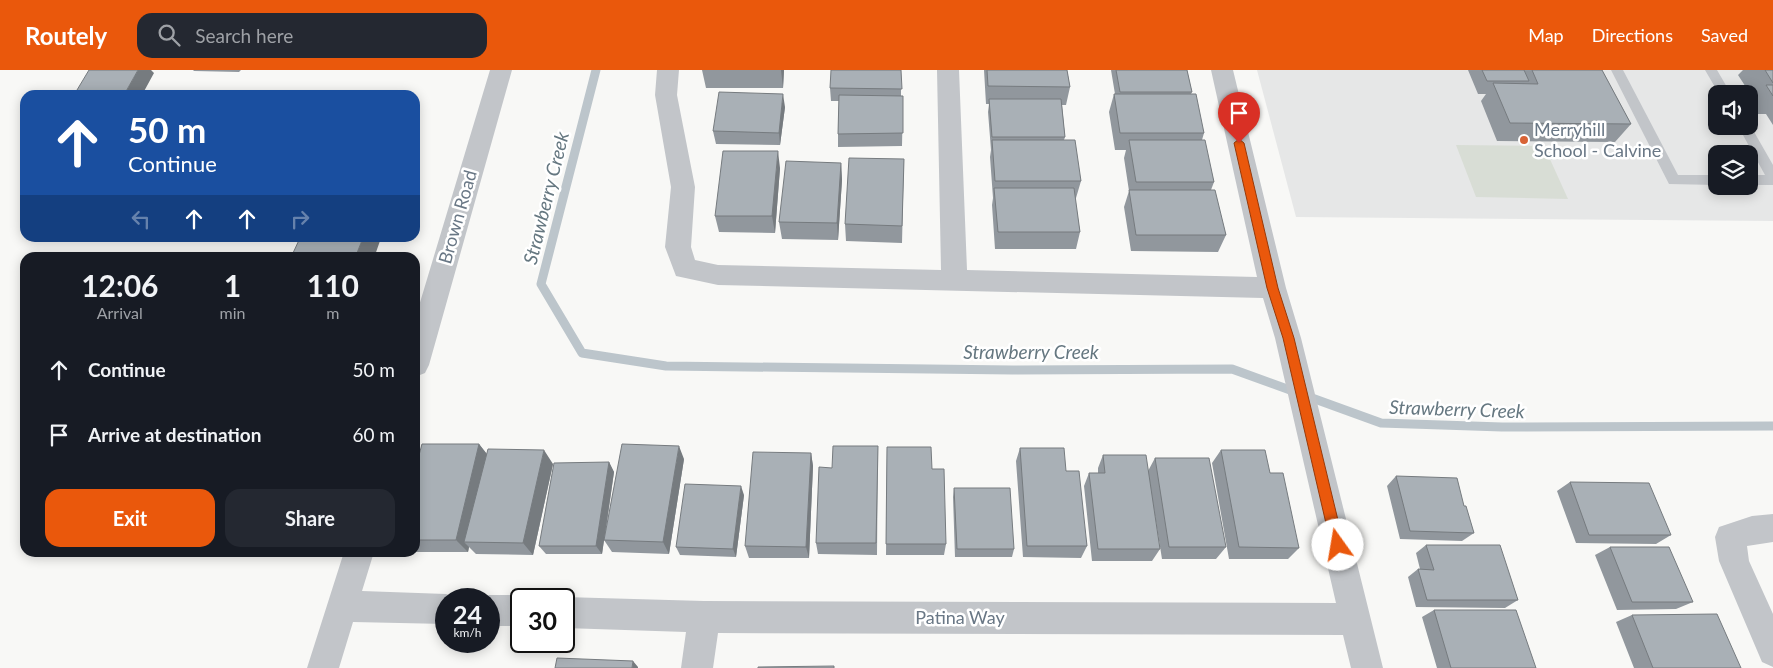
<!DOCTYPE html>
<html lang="en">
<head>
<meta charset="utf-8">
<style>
  body { margin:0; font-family:Lato,sans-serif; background:#242831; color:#f1f3f6; height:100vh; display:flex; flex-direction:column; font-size:19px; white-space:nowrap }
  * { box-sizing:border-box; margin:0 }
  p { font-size:16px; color:#9ea1a6 }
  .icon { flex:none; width:28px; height:28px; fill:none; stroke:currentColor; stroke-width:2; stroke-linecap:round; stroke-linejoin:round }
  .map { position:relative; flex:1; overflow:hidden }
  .drawer { position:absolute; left:20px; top:182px; width:400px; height:305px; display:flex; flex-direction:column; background:#171b24; border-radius:15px; box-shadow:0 2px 12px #0003 }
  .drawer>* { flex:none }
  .top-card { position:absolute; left:20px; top:20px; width:400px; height:152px; border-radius:15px; box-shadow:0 2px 12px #0003; background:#1a4fa0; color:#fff; overflow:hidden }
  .tools { position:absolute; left:1708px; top:15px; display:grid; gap:10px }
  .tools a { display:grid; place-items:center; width:50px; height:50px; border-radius:10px; background:#171b24; box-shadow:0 2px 12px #0003; font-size:25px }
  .speed { position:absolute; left:435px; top:518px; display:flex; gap:10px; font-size:25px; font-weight:700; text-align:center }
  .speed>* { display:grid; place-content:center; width:65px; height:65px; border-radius:50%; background:#171b24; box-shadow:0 2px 12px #0003; line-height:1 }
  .speed small { font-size:12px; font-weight:400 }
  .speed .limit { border:2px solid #111; border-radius:8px; background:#fff; color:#111 }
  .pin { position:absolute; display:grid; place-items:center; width:42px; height:42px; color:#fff; margin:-51px -21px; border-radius:50% 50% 50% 0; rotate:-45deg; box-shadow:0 0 5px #0007 }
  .pin .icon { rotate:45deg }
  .me { position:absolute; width:55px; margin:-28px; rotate:347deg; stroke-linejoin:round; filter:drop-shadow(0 0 4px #0008) }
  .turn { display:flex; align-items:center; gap:18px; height:105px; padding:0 25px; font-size:22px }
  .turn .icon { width:65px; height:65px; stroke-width:2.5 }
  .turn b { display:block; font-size:35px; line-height:42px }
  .lanes { display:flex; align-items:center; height:48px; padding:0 25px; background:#0003; justify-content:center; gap:25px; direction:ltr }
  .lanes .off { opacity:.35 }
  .eta { display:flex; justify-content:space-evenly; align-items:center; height:85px; text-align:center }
  .eta b { font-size:30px; font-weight:700; line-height:35px }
  .action { display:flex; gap:10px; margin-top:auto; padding:10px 25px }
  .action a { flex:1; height:58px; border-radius:15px; background:#ea580c; color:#fff; font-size:20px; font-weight:700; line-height:58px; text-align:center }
  .action a+a { background:#242831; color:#f1f3f6 }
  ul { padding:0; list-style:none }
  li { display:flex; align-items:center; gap:15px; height:65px; padding:0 25px }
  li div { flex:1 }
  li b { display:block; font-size:19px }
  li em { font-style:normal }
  header { display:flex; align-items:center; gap:30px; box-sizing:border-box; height:70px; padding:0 25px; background:#ea580c; color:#fff }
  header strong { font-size:24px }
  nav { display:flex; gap:28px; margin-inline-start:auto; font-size:18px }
  .search { width:350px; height:45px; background:#242831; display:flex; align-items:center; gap:12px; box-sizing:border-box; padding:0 18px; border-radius:15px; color:#9ea1a6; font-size:19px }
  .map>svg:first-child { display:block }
  .built { fill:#e6e7e7; fill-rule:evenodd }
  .green { fill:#d8ddd5 }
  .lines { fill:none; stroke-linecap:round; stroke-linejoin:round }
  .stream { stroke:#bcc5cb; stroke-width:9 }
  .lane { fill:#c2c5c9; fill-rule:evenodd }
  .street { fill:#c2c5c9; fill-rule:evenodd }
  .wall { fill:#91979d }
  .shaded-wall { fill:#767b7f }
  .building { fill:#a9b0b6; stroke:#767b7f }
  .route { fill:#ea580c; stroke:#983908 }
  .poi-dot { fill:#d86336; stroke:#fff; stroke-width:2 }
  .labels { text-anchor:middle; stroke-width:5; stroke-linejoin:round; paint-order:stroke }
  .poi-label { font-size:18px; fill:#697785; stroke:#fff; text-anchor:start }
  .street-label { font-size:18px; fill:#697785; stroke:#fff }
  .water-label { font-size:19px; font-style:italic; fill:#657780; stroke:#fff }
</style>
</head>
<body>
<header>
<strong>Routely</strong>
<div class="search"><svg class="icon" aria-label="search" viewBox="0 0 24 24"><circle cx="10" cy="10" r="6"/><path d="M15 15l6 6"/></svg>Search here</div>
<nav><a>Map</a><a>Directions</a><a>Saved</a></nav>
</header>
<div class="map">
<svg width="1773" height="598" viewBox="0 0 1773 598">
  <rect width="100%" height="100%" fill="#f8f8f6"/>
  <path class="built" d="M1257 0H1773V151L1296 147ZM1716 24H1749V56H1716ZM1716 84H1749V116H1716Z"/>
  <path class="green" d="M1456 75 1544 76 1568 129 1476 127Z"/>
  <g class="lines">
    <path class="stream" d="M596 0 541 214 582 283 666 296 1013 300 1232 299 1381 353 1502 357 1773 356"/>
    <path class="lane" d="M1611 0H1623L1678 105H1716V115L1669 114Z
      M1705 0H1717L1731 24H1719Z
      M1749 53 1773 95V115H1749V105H1765L1738 56H1749Z"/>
    <path class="street" d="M490 0H512L429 295 425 303 415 307V249Z
      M657 0H679L677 25 695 117 691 177 695 190 718 195 941 200 937 0H959L967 200 1257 207 1211 0H1233L1286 218 1301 268 1383 598H1351L1343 565 718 563 713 598H681L686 562 564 558V529H561L564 527 704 531 1336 533 1275 268 1263 228 718 215 676 206 665 177 671 117 655 25Z
      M1773 444V472L1747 476 1749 491 1773 544V597L1762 592 1719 491 1715 467 1719 457 1752 446Z
      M344 482H374L362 521 446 524 457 528 446 529V554L353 552 339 598H307Z
      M489 525H521L529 529H521V556H489V529H481Z"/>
  </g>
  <path class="wall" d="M193 0H241L239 2 194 1Z
    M702 0H784L783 18H706Z
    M901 0V26H903L902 76 838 77V64L839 31H831L830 18Z
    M984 0H1067L1070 17 1066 35H1062L1065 67 1064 70 1081 111 1076 128H1075L1080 162 1076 179H995L992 135 993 128 990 87 991 80 988 42 989 34H986Z
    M1111 0H1187L1192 22 1191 24 1204 63 1202 70 1214 112 1211 120 1226 165 1218 182 1131 181 1124 137 1129 121 1124 88 1126 80H1115L1109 42 1114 24H1115Z
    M1468 0H1602L1631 54 1615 72 1497 71 1481 31 1486 24H1478Z
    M1743 0H1773V55L1766 44H1755L1749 34V32L1753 28 1738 5Z
    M785 37 780 75 716 74 713 61Z
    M904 89 902 173 846 171 845 154Z
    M841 93 842 110 838 170 782 169 779 152Z
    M780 98 775 163 719 162 715 146Z
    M479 374 487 384 553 394 533 485 476 484 469 477 468 482H415V400Z
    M878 376 877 485 818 484 816 473Z
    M887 377 932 399 946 474 944 485H886Z
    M1020 378 1066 401 1087 476 1081 488 1023 487 1016 391Z
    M1221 380 1270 403 1299 478 1288 489H1229L1212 393Z
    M811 383 813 396 809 488H749L745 476Z
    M1103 385 1148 401 1155 388 1226 477 1216 489H1162L1153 433 1160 479 1152 491H1092L1084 416 1089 403H1098V398Z
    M684 389 669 484 612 482 604 470 602 484H546L539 476 609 392 614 402 605 467Z
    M1396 406 1464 436 1474 463 1462 471 1400 469 1387 416Z
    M1570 412 1671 465 1656 474 1576 473 1557 421Z
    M954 418 1014 479 1012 487H955L953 427Z
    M744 425 736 487 680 485 676 477Z
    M1426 475 1518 530 1505 538 1416 537 1408 507 1418 499H1420L1416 483Z
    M1610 477 1693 532 1676 539 1617 540 1595 485Z
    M1434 540 1536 598H1437L1422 547Z
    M1632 545 1741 598H1634L1616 552Z"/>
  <path class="shaded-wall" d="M138 0H151L154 3 142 25H124Z
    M781 0H784L783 18Z
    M783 24 785 37 780 75 779 63Z
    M778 81 780 98 775 163 772 146Z
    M841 93 842 110 838 170 837 153Z
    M363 168H381L374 188H355Z
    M479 374 489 387 464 472 469 477 468 482 456 470Z
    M679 376 684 389 669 484 663 472Z
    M544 380 553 394 533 485 523 473Z
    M811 383 813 396 809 488 806 477Z
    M609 392 614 402 602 484 596 476Z
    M741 416 744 425 736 487 733 479Z
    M633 591 638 597V598H632Z"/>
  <path class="building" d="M89 0H138L124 25H74Z
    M831 0H901L902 19 830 18Z
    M987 0H1067L1070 17 988 16Z
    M1116 0H1187L1192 22H1120Z
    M1482 0H1524L1529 11H1487Z
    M1532 0H1602L1631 54 1510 53 1493 13 1538 14Z
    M1765 0H1773V13Z
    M1766 15H1773V26Z
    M719 22 783 24 779 63 713 61Z
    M1114 24H1196L1204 63H1120Z
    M839 25 903 26V63L838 64Z
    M989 29H1061L1065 67H992Z
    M992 70H1075L1081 111H995Z
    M1129 70H1205L1214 112H1136Z
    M723 81H778L772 146H715Z
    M849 88 904 89 902 156 845 154Z
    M786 91 841 93 837 153 779 152Z
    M994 118H1074L1080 162H998Z
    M1129 120H1215L1226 165H1136Z
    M300 168H363L355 188H270L272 183H293Z
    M422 374H479L456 470H415V400Z
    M622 374 679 376 663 472 604 470Z
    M833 376H878L876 473H816L819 397 832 398Z
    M887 377H931L932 399H944L946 474H886Z
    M1020 378H1064L1066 401H1079L1087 476H1027Z
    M488 379 544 380 523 473 464 472Z
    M1221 380H1265L1270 403H1283L1299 478 1239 477Z
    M753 382 811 383 806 477 745 476Z
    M1103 385H1146L1160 479H1098L1089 403H1105Z
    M1155 388H1209L1226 477H1169Z
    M609 392 596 476H539L554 393Z
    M1396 406 1457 408 1464 436H1466L1474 463 1410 461Z
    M1570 412 1649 413 1671 465H1589Z
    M685 414 741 416 733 479 676 477Z
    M954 418H1010L1014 479H957Z
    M1426 475H1500L1518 530H1427L1418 499 1434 500Z
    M1610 477H1669L1693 532H1632Z
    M1434 540H1516L1536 598H1451Z
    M1717 544 1741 598H1653L1632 545Z
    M557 588 633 591 632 598H555Z
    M834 596V598H758V597Z"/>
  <path class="route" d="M1239 69 1244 73 1278 218 1294 268 1344 475 1342 479 1338 481 1333 479 1331 475 1283 268 1267 218 1234 73Z"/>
  <circle class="poi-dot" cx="1524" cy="70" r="5"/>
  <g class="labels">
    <g class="poi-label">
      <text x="1534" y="66">Merryhill<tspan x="1534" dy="21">School - Calvine</tspan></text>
    </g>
    <g class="street-label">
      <text transform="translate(458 147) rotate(-74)" y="6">Brown Road</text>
      <text x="960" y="554">Patina Way</text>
    </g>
    <g class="water-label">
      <text transform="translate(546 128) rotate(-76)" y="7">Strawberry Creek</text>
      <text x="1031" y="289">Strawberry Creek</text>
      <text transform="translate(1457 339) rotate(2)" y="7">Strawberry Creek</text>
    </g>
  </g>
</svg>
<div class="tools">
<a><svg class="icon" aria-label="sound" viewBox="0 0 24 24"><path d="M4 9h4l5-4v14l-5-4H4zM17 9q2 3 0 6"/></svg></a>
<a><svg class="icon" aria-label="layers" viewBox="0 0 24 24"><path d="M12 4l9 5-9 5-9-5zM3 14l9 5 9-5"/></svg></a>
</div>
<div class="speed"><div>24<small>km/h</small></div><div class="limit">30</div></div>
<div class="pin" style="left:1239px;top:73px;background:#d93025"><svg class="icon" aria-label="arrive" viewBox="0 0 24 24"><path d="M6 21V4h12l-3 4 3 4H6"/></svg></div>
<svg class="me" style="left:1338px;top:475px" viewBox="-20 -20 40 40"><circle r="19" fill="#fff"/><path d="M0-13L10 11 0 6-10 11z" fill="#ea580c"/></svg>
<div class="top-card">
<div class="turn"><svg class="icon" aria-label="ahead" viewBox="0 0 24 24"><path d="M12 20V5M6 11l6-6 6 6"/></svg><div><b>50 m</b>Continue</div></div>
<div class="lanes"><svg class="icon off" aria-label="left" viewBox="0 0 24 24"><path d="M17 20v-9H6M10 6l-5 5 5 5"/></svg><svg class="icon" aria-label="ahead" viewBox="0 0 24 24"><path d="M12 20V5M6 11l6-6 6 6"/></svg><svg class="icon" aria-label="ahead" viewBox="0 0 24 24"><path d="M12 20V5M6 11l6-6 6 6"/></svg><svg class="icon off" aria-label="right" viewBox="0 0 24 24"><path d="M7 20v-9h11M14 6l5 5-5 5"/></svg></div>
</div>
<section class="drawer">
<div class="eta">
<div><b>12:06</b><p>Arrival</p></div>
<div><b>1</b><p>min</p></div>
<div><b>110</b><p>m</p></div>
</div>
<ul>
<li><svg class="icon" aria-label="ahead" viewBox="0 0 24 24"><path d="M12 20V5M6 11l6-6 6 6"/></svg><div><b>Continue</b></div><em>50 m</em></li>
<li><svg class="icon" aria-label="arrive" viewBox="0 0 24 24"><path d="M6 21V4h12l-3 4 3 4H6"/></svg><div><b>Arrive at destination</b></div><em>60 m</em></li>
</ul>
<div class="action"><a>Exit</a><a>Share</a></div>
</section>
</div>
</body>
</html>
